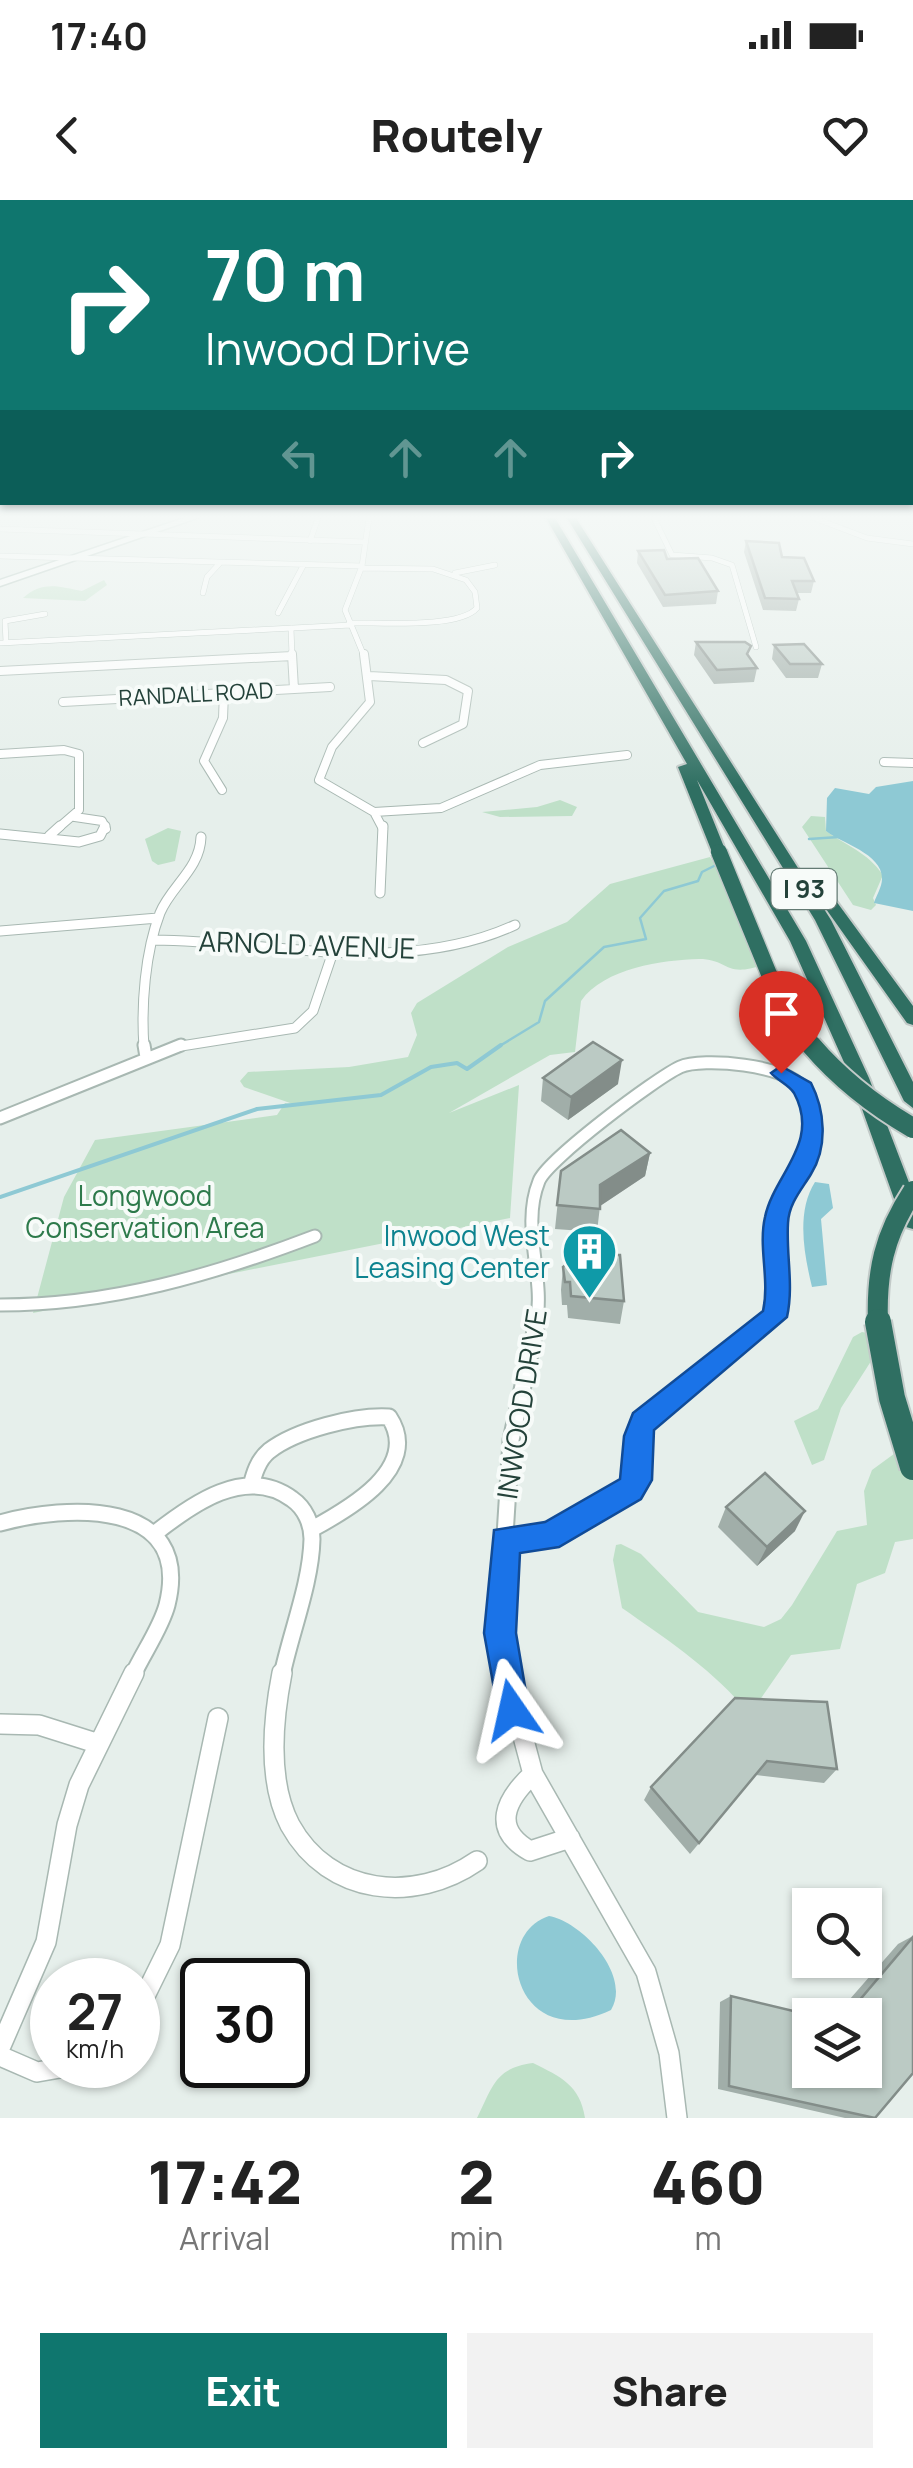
<!DOCTYPE html>
<html lang="en">
<head>
<meta charset="utf-8">
<style>
  body { margin:0; font-family:Manrope,sans-serif; background:#f2f2f2; color:#222; height:100vh; display:flex; flex-direction:column; font-size:38px; white-space:nowrap }
  * { box-sizing:border-box; margin:0 }
  p { font-size:32px; color:#767676 }
  .icon { flex:none; width:55px; height:55px; fill:none; stroke:currentColor; stroke-width:2; stroke-linecap:round; stroke-linejoin:round }
  .map { position:relative; height:1918px; overflow:hidden }
  .drawer { display:flex; flex-direction:column; background:#fff; flex:1 }
  .drawer>* { flex:none }
  .top-card { position:absolute; left:0px; top:0px; width:915px; height:305px; box-shadow:0 2px 8px #0004; background:#0f766e; color:#fff; overflow:hidden }
  .tools { position:absolute; left:792px; top:1688px; display:grid; gap:20px }
  .tools a { display:grid; place-items:center; width:90px; height:90px; border-radius:0px; background:#fff; box-shadow:0 2px 8px #0004; font-size:50px }
  .speed { position:absolute; left:30px; top:1758px; display:flex; gap:20px; font-size:50px; font-weight:700; text-align:center }
  .speed>* { display:grid; place-content:center; width:130px; height:130px; border-radius:50%; background:#fff; box-shadow:0 2px 8px #0004; line-height:1 }
  .speed small { font-size:25px; font-weight:400 }
  .speed .limit { border:5px solid #111; border-radius:15px; background:#fff; color:#111 }
  .pin { position:absolute; display:grid; place-items:center; width:85px; height:85px; color:#fff; margin:-102px -42px; border-radius:50% 50% 50% 0; rotate:-45deg; box-shadow:0 0 10px #0007 }
  .pin .icon { rotate:45deg }
  .me { position:absolute; width:110px; margin:-55px; rotate:349deg; stroke-linejoin:round; filter:drop-shadow(0 0 8px #0008) }
  .turn { display:flex; align-items:center; gap:35px; height:210px; padding:0 40px; font-size:45px }
  .turn .icon { width:130px; height:130px; stroke-width:2.5 }
  .turn b { display:block; font-size:70px; line-height:85px }
  .lanes { display:flex; align-items:center; height:95px; padding:0 40px; background:#0003; justify-content:center; gap:50px; direction:ltr }
  .lanes .off { opacity:.35 }
  .eta { display:flex; justify-content:space-evenly; align-items:center; height:170px; text-align:center }
  .eta b { font-size:60px; font-weight:800; line-height:70px }
  .primary-button { display:flex; gap:20px; margin-top:auto; padding:20px 40px }
  .primary-button a { flex:1; height:115px; border-radius:0px; background:#0f766e; color:#fff; font-size:40px; font-weight:800; line-height:115px; text-align:center }
  .primary-button a+a { background:#f2f2f2; color:#222 }
  .status { display:flex; justify-content:space-between; align-items:center; height:70px; padding:0 50px; background:#fff; direction:ltr }
  .status svg { height:28px; fill:currentColor }
  header { display:flex; justify-content:space-between; align-items:center; height:130px; padding:0 40px; background:#fff; font-size:45px; font-weight:800 }
  .map>svg:first-child { display:block }
  .green { fill:#bfe0c8 }
  .water { fill:#8ec9d4 }
  .lines { fill:none; stroke-linecap:round; stroke-linejoin:round }
  .stream-far1 { stroke:#8ec9d4; stroke-width:2.5 }
  .stream { stroke:#8ec9d4; stroke-width:4 }
  .minor-far5-casing { stroke:#a8b8b2; stroke-width:6 }
  .minor-far4-casing { stroke:#a8b8b2; stroke-width:10 }
  .minor-far3-casing { stroke:#a8b8b2; stroke-width:11 }
  .minor-far2-casing { stroke:#a8b8b2; stroke-width:15 }
  .minor-far1-casing { stroke:#a8b8b2; stroke-width:19 }
  .minor-casing { stroke:#a8b8b2; stroke-width:22 }
  .secondary-casing { stroke:#a4bbb3; stroke-width:3 }
  .motorway-casing { stroke:#c2cac8; stroke-width:4 }
  .minor-far5 { stroke:#fff; stroke-width:5 }
  .minor-far4 { stroke:#fff; stroke-width:8 }
  .minor-far3 { stroke:#fff; stroke-width:9 }
  .minor-far2 { stroke:#fff; stroke-width:11 }
  .minor-far1 { stroke:#fff; stroke-width:15 }
  .minor { stroke:#fff; stroke-width:19 }
  .secondary { fill:#fff; fill-rule:evenodd }
  .motorway { fill:#2f6f62; fill-rule:evenodd }
  .motorway-bridge-far2-casing { stroke:#c2cac8; stroke-width:19; stroke-linecap:butt }
  .motorway-bridge-far1-casing { stroke:#c2cac8; stroke-width:24; stroke-linecap:butt }
  .motorway-bridge-casing { stroke:#c2cac8; stroke-width:30; stroke-linecap:butt }
  .motorway-bridge-far2 { stroke:#2f6f62; stroke-width:16 }
  .motorway-bridge-far1 { stroke:#2f6f62; stroke-width:20 }
  .motorway-bridge { stroke:#2f6f62; stroke-width:26 }
  .wall { fill:#a1aea9 }
  .shaded-wall { fill:#838d89 }
  .building { fill:#bbcac4; stroke:#838d89; stroke-width:2.5 }
  .route { fill:#1a73e8; stroke:#114b97; stroke-width:2.5 }
  .labels { text-anchor:middle; stroke-width:8; stroke-linejoin:round; paint-order:stroke }
  .far-street-label { font-size:22px; fill:#24423a; stroke:#f7fbf9 }
  .shield { fill:#f7fbf9; stroke:#637a73; stroke-width:2.5 }
  .shield-label { font-size:25px; font-weight:bold; fill:#24423a }
  .street-label { font-size:28px; fill:#24423a; stroke:#f7fbf9 }
  .park-label { font-size:28px; fill:#2d7a4b; stroke:#f7fbf9 }
  .culture-label { font-size:28px; fill:#0d838f; stroke:#f7fbf9; text-anchor:end }
</style>
</head>
<body>
<div class="status"><b>17:40</b><svg viewBox="0 0 49 12"><path d="M0 12V9h3v3zM5 12V6h3v6zM10 12V3h3v9zM15 12V0h3v12zM26 1h20v11H26zM47 4h2v5h-2z"/></svg></div>
<header><svg class="icon" aria-label="back" viewBox="0 0 24 24"><path d="M15 5l-7 7 7 7"/></svg>Routely<svg class="icon" aria-label="heart" viewBox="0 0 24 24"><path d="M12 20l-8-8c-3-5 5-10 8-4 3-6 11-1 8 4z"/></svg></header>
<div class="map">
<svg width="913" height="1918" viewBox="0 0 913 1918">
  <rect width="100%" height="100%" fill="#e6efeb"/>
  <path class="green" d="M104 380 107 385 85 401 23 398C43 380 60 387 82 391Z
    M560 600 577 607 572 616 500 617 482 612 537 607Z
    M811 616 825 617 826 631C847 646 867 652 883 675L873 698 876 705 871 710 853 705 802 627Z
    M168 628 181 631 175 661 158 665 152 661 145 639Z
    M710 657 771 755 768 763C724 780 730 759 699 759 663 760 604 768 581 801L575 852 550 855 449 913 519 885 510 1018 33 1113 64 997 95 940 277 915 285 903 293 904 244 887 240 881 248 872 349 867 408 857 417 835 411 813 417 803 508 747 567 722 610 684Z
    M862 1132 867 1133 875 1155 841 1208 824 1260 812 1265 794 1221 818 1209 853 1137Z
    M913 1240V1339L895 1342 885 1373 857 1384 840 1449 791 1455 757 1504 742 1505C706 1465 665 1438 622 1408L613 1360 616 1345 621 1344 641 1354 698 1412 764 1427 781 1419 792 1405 837 1331 867 1325 864 1291 872 1270Z
    M533 1863C561 1877 580 1885 585 1918H477C493 1886 495 1868 533 1863Z"/>
  <path class="water" d="M913 581V711L874 703C876 696 882 687 882 679 883 654 841 643 826 631L827 598 835 588 869 594 876 587Z
    M815 982 829 984 833 1008 821 1019 827 1085 812 1087C804 1054 796 1012 815 982Z
    M549 1716C582 1722 632 1775 611 1810 517 1855 488 1736 549 1716Z"/>
  <g class="lines">
    <path class="stream-far1" d="M809 639 839 637
      M498 847 539 822 545 801 604 747 646 739 640 718 664 691 698 681 702 672 718 664"/>
    <path class="stream" d="M0 997 257 909 381 895 431 867 457 863 467 869 501 845"/>
    <defs>
      <path id="minor-far5" d="M472 318H485
        M654 318 672 355 712 358 732 365 756 447
        M814 318 867 338 913 344
        M0 329 365 342
        M310 341 318 318
        M0 356 362 366
        M455 373 495 365
        M203 393 207 377 219 364
        M278 413 303 366
        M349 423C378 422 459 429 477 408L475 392 466 380 433 369 361 368
        M291 428 292 456
        M6 442 5 421 45 414
        M0 443 351 425
        M364 456 345 410 362 366 369 318"/>
      <path id="minor-far4" d="M292 454 294 489
        M364 454 370 502 332 547 319 580 374 612 383 629
        M0 471 292 456
        M369 476 446 480 468 491 463 524 423 543
        M63 502 330 487
        M0 554 64 550 79 554V610L57 629
        M884 562 913 563
        M222 590 204 561 223 518 224 493
        M374 612 441 608 540 565 627 555
        M75 617 102 621 106 629"/>
      <path id="minor-far3" d="M0 634 79 642 100 636 105 626
        M49 636 60 626
        M380 693 383 626
        M0 731 158 718
        M155 740C275 741 401 777 515 725
        M144 847C141 806 145 752 160 713 171 686 200 669 201 637
        M175 847 295 828 313 811 334 749"/>
      <path id="minor-far2" d="M144 845 146 857
        M0 918 181 845
        M0 1105C110 1105 213 1075 315 1036
        M536 1124C546 1078 520 1028 539 981 547 960 656 878 680 867 702 857 788 865 803 888 808 897 812 922 812 932 814 965 784 987 777 1015 769 1049 795 1100 765 1124"/>
      <path id="minor-far1" d="M251 1286C254 1274 258 1260 269 1251 296 1230 355 1215 389 1217 423 1268 347 1310 312 1329
        M0 1323C65 1305 194 1297 167 1405 161 1428 143 1453 133 1475
        M154 1334C192 1304 246 1265 292 1299 305 1308 312 1324 312 1339 311 1383 291 1432 282 1475
        M505 1340 549 1336 630 1289 638 1280V1236L643 1222 768 1122
        M507 1475 500 1415 511 1240 537 1122"/>
      <path id="minor" d="M282 1473C273 1519 267 1581 290 1625 329 1696 415 1704 477 1661
        M506 1473 533 1574 646 1772 669 1853 677 1918
        M0 1524 39 1525 96 1543
        M533 1574C505 1600 491 1629 530 1651L570 1638
        M138 1810 170 1745 218 1518
        M0 1848 46 1742 67 1625 79 1585 134 1473
        M0 1856 37 1872 77 1865"/>
      <path id="secondary" d="M184 318H197L0 386V380Z"/>
      <path id="motorway" d="M546 318H555L806 741 869 878 913 993V1029L906 1027 902 1021 851 878 790 741 697 580 726 652 719 656 712 652 678 567 687 564Z
        M567 318H576L831 720 913 882V908L904 901 815 720Z
        M812 673 817 675 913 806V825L907 823 804 678Z"/>
    </defs>
    <use href="#minor-far5" class="minor-far5-casing"/>
    <use href="#minor-far4" class="minor-far4-casing"/>
    <use href="#minor-far3" class="minor-far3-casing"/>
    <use href="#minor-far2" class="minor-far2-casing"/>
    <use href="#minor-far1" class="minor-far1-casing"/>
    <use href="#minor" class="minor-casing"/>
    <use href="#secondary" class="secondary-casing"/>
    <use href="#motorway" class="motorway-casing"/>
    <use href="#minor-far5" class="minor-far5"/>
    <use href="#minor-far4" class="minor-far4"/>
    <use href="#minor-far3" class="minor-far3"/>
    <use href="#minor-far2" class="minor-far2"/>
    <use href="#minor-far1" class="minor-far1"/>
    <use href="#minor" class="minor"/>
    <use href="#secondary" class="secondary"/>
    <use href="#motorway" class="motorway"/>
    <defs>
      <path id="motorway-bridge-far2" d="M719 652 769 774 813 847"/>
      <path id="motorway-bridge-far1" d="M811 845C841 880 873 905 913 928
        M878 1124C876 1072 884 1035 913 991"/>
      <path id="motorway-bridge" d="M878 1122 892 1198 913 1267"/>
    </defs>
    <use href="#motorway-bridge-far2" class="motorway-bridge-far2-casing"/>
    <use href="#motorway-bridge-far1" class="motorway-bridge-far1-casing"/>
    <use href="#motorway-bridge" class="motorway-bridge-casing"/>
    <use href="#motorway-bridge-far2" class="motorway-bridge-far2"/>
    <use href="#motorway-bridge-far1" class="motorway-bridge-far1"/>
    <use href="#motorway-bridge" class="motorway-bridge"/>
  </g>
  <path class="wall" d="M746 341 782 357 814 381 811 393H797L799 399 796 411 763 410 744 352Z
    M638 351 667 359 718 391 716 404 663 407 637 363Z
    M696 442 749 457 757 468 754 482 714 484 694 455Z
    M774 445 822 464 818 478H786L772 459Z
    M543 878 618 884 568 920 541 901Z
    M650 953 645 976 600 1006 597 1032 555 1029 561 971Z
    M589 1055 624 1101 620 1124 568 1118 567 1105H562L561 1090 563 1067 588 1063Z
    M726 1307 795 1331 757 1366 718 1327Z
    M827 1502 837 1569 824 1583 756 1575 690 1654 644 1600 651 1587Z
    M913 1736V1873L875 1918H845L718 1889 720 1802 731 1796 810 1870 865 1815H836L898 1744Z"/>
  <path class="shaded-wall" d="M622 860 618 884 568 920 571 897Z
    M650 953 645 976 597 1008 600 985Z
    M805 1311 795 1331 757 1366 767 1347Z"/>
  <path class="building" d="M746 341 779 343 782 357 804 358 814 381H792L799 399 765 398Z
    M664 350 667 359 698 358 718 391 665 395 638 351Z
    M696 442H745L751 446 747 454 757 468 717 470Z
    M804 444 822 464H790L774 445Z
    M593 842 622 860 571 897 543 878Z
    M621 930 650 953 600 985V1009L557 1005 561 971Z
    M589 1055H620L624 1101 571 1096 570 1082H565L563 1067 568 1063H590Z
    M765 1273 805 1311 767 1347 726 1307Z
    M735 1498 827 1502 837 1569 767 1561 699 1643 651 1587Z
    M913 1737V1873L875 1918 729 1886 731 1796 810 1815V1870H865V1815H847Z"/>
  <linearGradient id="sky" x2="0" y2="1"><stop stop-color="#84bce0"/><stop offset="0.54" stop-color="#f4f8f6"/><stop offset="1" stop-color="#f4f8f6" stop-opacity="0"/></linearGradient>
  <rect width="913" height="587" fill="url(#sky)"/>
  <path class="route" d="M781 866 811 883C825 910 828 947 811 974 802 989 789 1003 788 1023 786 1055 794 1085 787 1117L654 1230 652 1280 641 1299 559 1347 520 1353 516 1433 529 1510 524 1522 512 1527 500 1522 484 1433 494 1330 545 1322 620 1279 624 1236 633 1213 763 1111C770 1080 758 1047 765 1017 774 974 821 943 794 893 789 885 777 880 771 873Z"/>
  <defs>
    <symbol id="building-pin" viewBox="-11 -11 22 30"><path d="M0 17L-7.5 6A9.5 9.5 0 1 1 7.5 6Z" fill="#0f9aa8" stroke="#f7fbf9"/><path d="M-4-6H4V6H1V3H-1V6H-4ZM-2.5-4.3h1.7v1.8h-1.7ZM.8-4.3h1.7v1.8H.8ZM-2.5-1h1.7V.8h-1.7ZM.8-1h1.7V.8H.8Z" fill="#fff"/></symbol>
  </defs>
  <g fill-rule="evenodd">
    <use href="#building-pin" x="558" y="1020" width="63" height="86"/>
  </g>
  <g class="labels">
    <g class="far-street-label">
      <text transform="translate(196 494) rotate(-3)" y="8">RANDALL ROAD</text>
    </g>
    <rect class="shield" x="771.5" y="669" width="65" height="40" rx="8"/>
    <g class="shield-label">
      <text x="804" y="698">I 93</text>
    </g>
    <g class="street-label">
      <text transform="translate(307 745) rotate(2)" y="10">ARNOLD AVENUE</text>
      <text transform="translate(522 1204) rotate(-81)" y="10">INWOOD DRIVE</text>
    </g>
    <g class="park-label">
      <text x="145" y="1006">Longwood<tspan x="145" dy="32">Conservation Area</tspan></text>
    </g>
    <g class="culture-label">
      <text x="550" y="1046">Inwood West<tspan x="550" dy="32">Leasing Center</tspan></text>
    </g>
  </g>
</svg>
<div class="tools">
<a><svg class="icon" aria-label="search" viewBox="0 0 24 24"><circle cx="10" cy="10" r="6"/><path d="M15 15l6 6"/></svg></a>
<a><svg class="icon" aria-label="layers" viewBox="0 0 24 24"><path d="M12 4l9 5-9 5-9-5zM3 14l9 5 9-5"/></svg></a>
</div>
<div class="speed"><div>27<small>km/h</small></div><div class="limit">30</div></div>
<div class="pin" style="left:781px;top:873px;background:#d93025"><svg class="icon" aria-label="arrive" viewBox="0 0 24 24"><path d="M6 21V4h12l-3 4 3 4H6"/></svg></div>
<svg class="me" style="left:512px;top:1510px" viewBox="-20 -20 40 40"><path d="M0-17L14 15 0 8-14 15z" fill="#1a73e8" stroke="#fff" stroke-width="4"/></svg>
<div class="top-card">
<div class="turn"><svg class="icon" aria-label="right" viewBox="0 0 24 24"><path d="M7 20v-9h11M14 6l5 5-5 5"/></svg><div><b>70 m</b>Inwood Drive</div></div>
<div class="lanes"><svg class="icon off" aria-label="left" viewBox="0 0 24 24"><path d="M17 20v-9H6M10 6l-5 5 5 5"/></svg><svg class="icon off" aria-label="ahead" viewBox="0 0 24 24"><path d="M12 20V5M6 11l6-6 6 6"/></svg><svg class="icon off" aria-label="ahead" viewBox="0 0 24 24"><path d="M12 20V5M6 11l6-6 6 6"/></svg><svg class="icon" aria-label="right" viewBox="0 0 24 24"><path d="M7 20v-9h11M14 6l5 5-5 5"/></svg></div>
</div>
</div>
<section class="drawer">
<div class="eta">
<div><b>17:42</b><p>Arrival</p></div>
<div><b>2</b><p>min</p></div>
<div><b>460</b><p>m</p></div>
</div>
<div class="primary-button"><a>Exit</a><a>Share</a></div>
</section>
</body>
</html>
